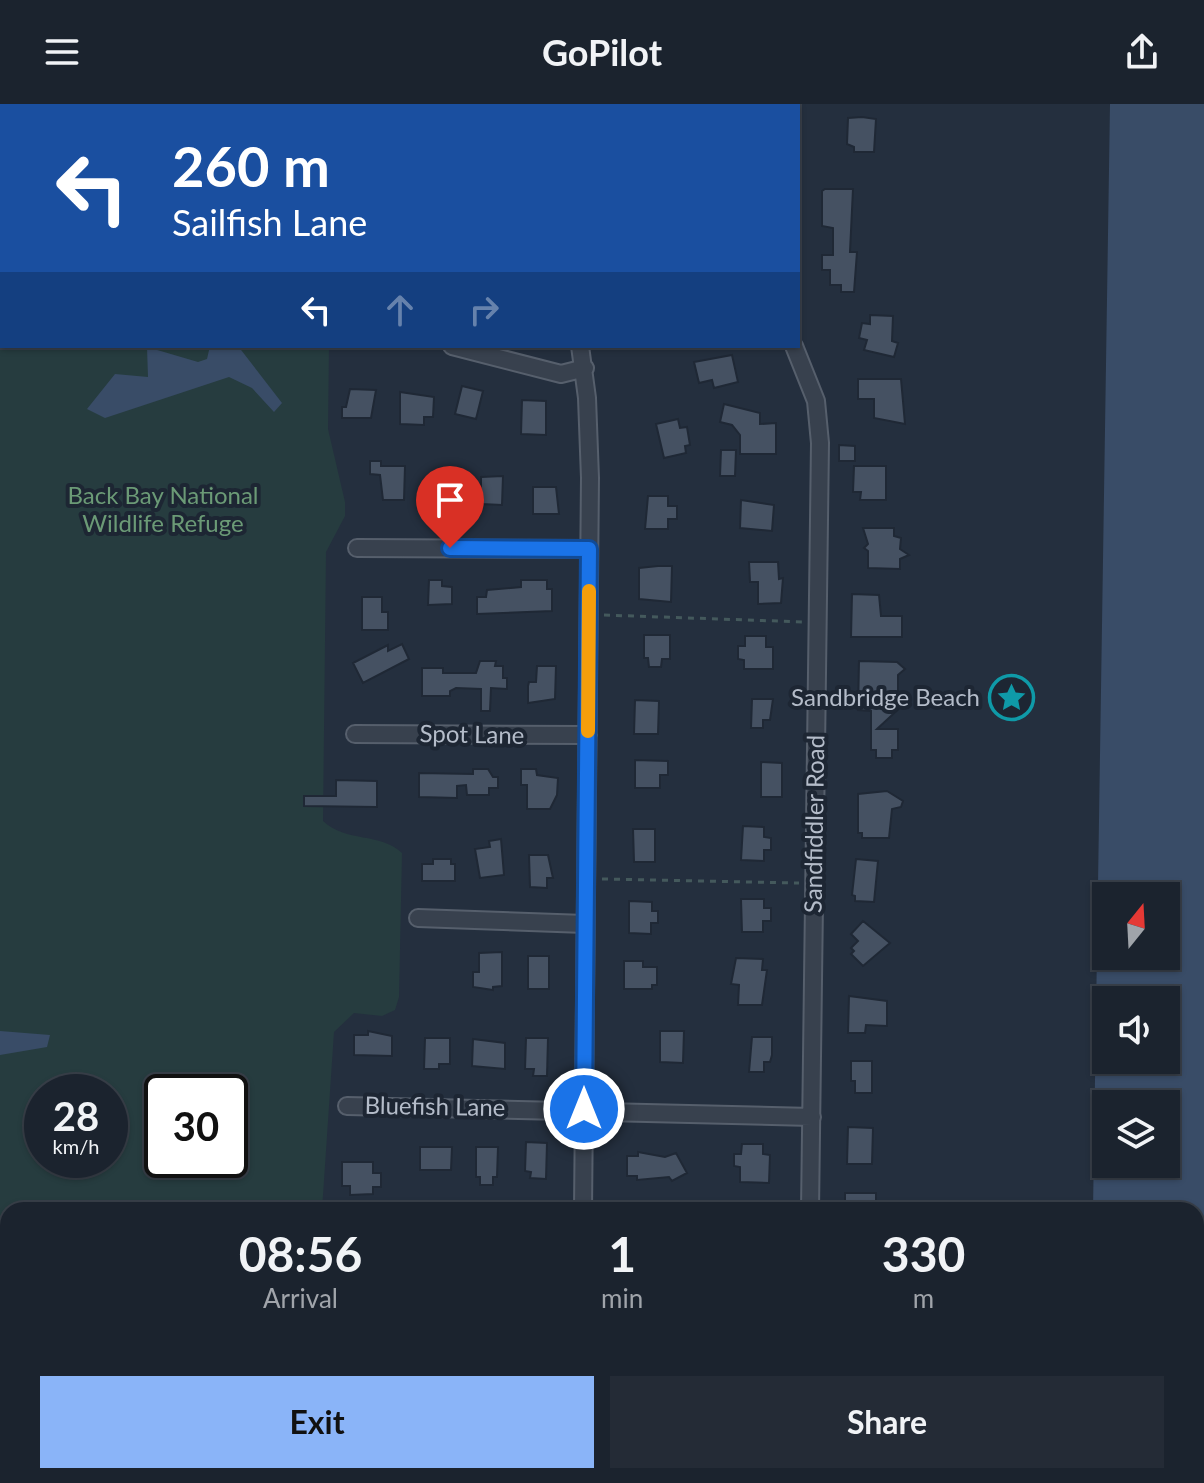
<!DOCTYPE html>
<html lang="en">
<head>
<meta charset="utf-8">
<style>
  body { margin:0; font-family:Lato,sans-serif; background:#242b36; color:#f1f3f6; height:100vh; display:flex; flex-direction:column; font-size:30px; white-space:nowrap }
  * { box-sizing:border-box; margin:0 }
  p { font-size:26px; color:#a0a4aa }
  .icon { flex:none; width:44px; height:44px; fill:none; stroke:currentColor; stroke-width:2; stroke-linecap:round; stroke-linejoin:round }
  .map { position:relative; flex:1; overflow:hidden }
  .details { position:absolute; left:0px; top:1098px; width:1204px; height:282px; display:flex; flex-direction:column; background:#1b232e; border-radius:24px 24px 0 0; box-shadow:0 2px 6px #0004,0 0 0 2px #39404a }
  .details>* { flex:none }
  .banner { position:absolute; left:0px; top:0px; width:800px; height:244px; box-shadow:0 2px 6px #0004,0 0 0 2px #39404a; background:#1a4fa0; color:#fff; overflow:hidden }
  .needle { width:52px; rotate:18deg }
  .controls { position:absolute; left:1092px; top:778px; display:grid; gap:16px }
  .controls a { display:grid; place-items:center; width:88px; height:88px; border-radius:0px; background:#1b232e; box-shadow:0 2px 6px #0004,0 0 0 2px #39404a; font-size:40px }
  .speed { position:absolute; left:24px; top:970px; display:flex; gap:16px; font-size:40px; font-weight:700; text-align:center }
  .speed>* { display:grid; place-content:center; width:104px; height:104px; border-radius:50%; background:#1b232e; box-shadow:0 2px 6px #0004,0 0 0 2px #39404a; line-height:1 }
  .speed small { font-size:20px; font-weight:400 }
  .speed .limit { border:4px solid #111; border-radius:12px; background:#fff; color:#111 }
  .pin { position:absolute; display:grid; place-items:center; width:68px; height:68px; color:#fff; margin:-82px -34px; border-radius:50% 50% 50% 0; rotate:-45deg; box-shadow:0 0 8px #0007 }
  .pin .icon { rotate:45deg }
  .me { position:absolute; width:88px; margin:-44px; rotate:0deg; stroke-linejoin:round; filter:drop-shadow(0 0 6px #0008) }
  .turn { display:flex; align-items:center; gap:28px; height:168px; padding:0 40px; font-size:36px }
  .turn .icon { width:104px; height:104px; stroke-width:2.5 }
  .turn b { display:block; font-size:56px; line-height:68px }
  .lanes { display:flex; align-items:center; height:76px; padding:0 40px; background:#0003; justify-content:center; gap:40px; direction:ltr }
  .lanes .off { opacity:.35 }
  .eta { display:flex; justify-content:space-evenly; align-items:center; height:136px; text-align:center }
  .eta b { font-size:48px; font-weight:700; line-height:56px }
  .button { display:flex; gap:16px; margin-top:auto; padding:16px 40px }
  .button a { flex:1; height:92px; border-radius:0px; background:#8ab4f8; color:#111; font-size:32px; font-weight:700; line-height:92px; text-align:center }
  .button a+a { background:#242b36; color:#f1f3f6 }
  header { display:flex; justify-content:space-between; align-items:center; height:104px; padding:0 40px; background:#1b232e; font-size:36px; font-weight:700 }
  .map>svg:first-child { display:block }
  .green { fill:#263c3f; fill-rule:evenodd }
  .water { fill:#394c67; fill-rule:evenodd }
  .building { fill:#455162; stroke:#1f2835; stroke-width:2 }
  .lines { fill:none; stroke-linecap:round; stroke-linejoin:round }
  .minor-casing { stroke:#565f6c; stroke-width:20 }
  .path { stroke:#44595c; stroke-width:3; stroke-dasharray:6 6; stroke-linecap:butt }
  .minor { stroke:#38414e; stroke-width:16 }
  .route-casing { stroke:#114b97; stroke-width:20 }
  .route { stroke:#1a73e8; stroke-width:14 }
  .slow { stroke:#f59e0b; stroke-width:14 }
  .labels { text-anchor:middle; stroke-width:8; stroke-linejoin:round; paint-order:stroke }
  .park-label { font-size:24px; fill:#6b9a76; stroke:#1d2633 }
  .poi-label { font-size:24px; fill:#b4bcc9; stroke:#1d2633; text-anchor:end }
  .street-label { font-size:24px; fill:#b4bcc9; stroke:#1d2633 }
</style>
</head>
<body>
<header><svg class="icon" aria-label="menu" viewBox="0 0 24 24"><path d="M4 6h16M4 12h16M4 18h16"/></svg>GoPilot<svg class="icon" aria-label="share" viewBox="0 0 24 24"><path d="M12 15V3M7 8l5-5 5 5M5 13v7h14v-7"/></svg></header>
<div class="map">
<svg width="1204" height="1379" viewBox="0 0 1204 1379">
  <rect width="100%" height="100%" fill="#242f3e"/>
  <path class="green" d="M0 0H235L2 2V242H329L328 325 345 398V412L326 448 323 717C346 739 380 728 402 749L399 893 395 906 382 912 354 909 334 928 322 1106H8V1372H322L326 1379H0ZM42 988H110V1056H42ZM162 988H230V1056H162Z"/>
  <path class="water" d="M1110 0H1204V1379H1088V1372H1196V1106H1093ZM1166 792V852H1106V792ZM1166 896V956H1106V896ZM1166 1000V1060H1106V1000Z
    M210 242H238L282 299 274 308 252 284 229 273 105 314 87 305 115 270 148 273 147 243 198 258 207 255Z
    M0 927 50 931 47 943 0 951Z"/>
  <path class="building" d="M862 13 876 15 874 48H854V43L847 40 848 14Z
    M825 85H853L850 148H857L854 188H841V181H830V166H822V151H833V124L822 122V87Z
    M870 211 893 212 892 237 898 239 894 253 864 246 867 236 859 234 862 219 870 220Z
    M732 251 738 278 714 284 712 276 699 279 694 258Z
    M858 275H901L905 320 874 314V295H858Z
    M462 282 483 287 476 315 455 310Z
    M350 285 376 286 371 314H342V303H346Z
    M400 288 434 293 433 313H424V321L400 320Z
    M522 296 546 297V331L521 330Z
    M724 300 760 309V320L776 319V350H740V331L732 321 720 318Z
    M678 315 680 324 687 323 690 341 685 342 686 349 664 354 656 320Z
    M839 341 855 342V357H839Z
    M721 346H736L735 372H720Z
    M370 357H381V362H405L404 396H383L380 371 370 370Z
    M854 362H886V396H860L861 388H853Z
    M503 372 502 401 481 400V373Z
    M428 375H453V380H459V409H428Z
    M533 383H556L559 410H533Z
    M648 392H668V402H677V415H668V425H645Z
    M741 396 774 401 772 427 740 424Z
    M863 424H894V432L901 434 900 445 909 451 900 455V465L868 464V447L864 444 868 440Z
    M749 458H778L779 475 783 474 781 499 758 500V478H750Z
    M658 462H672L671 498 639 495V464Z
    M429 476H442V482L452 483V500L428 501Z
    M521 476H547V485H552V507L477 510V493H486L487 486 521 483Z
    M852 490 879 491 881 512H902V533H851Z
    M362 493H382V508H388V526H362Z
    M644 531H670V555H662L661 563H649L648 554H644Z
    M745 532H766V543H773V565H744V556L738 555V542H745Z
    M402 540 409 555 363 579 353 559 388 541V547Z
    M480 557H496L495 562H503V574H507V585L491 584 490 607H481V585L456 584 450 587V592H422V564H443V569H476Z
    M859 557 897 558 905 565 898 571V594L904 600 877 625H898V646H892V654H876V646H871V607L858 606Z
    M537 562H556L555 595 528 599V582L529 578H536Z
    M752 595H773L770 616H763V624H751Z
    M635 596 659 597 658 630H634Z
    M635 656 668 657V671H660V684H635Z
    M761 658 782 659V693H761Z
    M473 665H488L493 673H498V684H489V691H467L466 681 457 682V694L419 693V669L473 670Z
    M521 665H536L537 671 558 674 557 691 550 705H527V681H521Z
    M336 676 377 677V703L304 702V692H336Z
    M887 687 903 697 901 703 892 705 889 734H862V729H858V690Z
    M743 722 764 723V733L771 734V746H764V757L741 756Z
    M633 725H655V758H634Z
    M501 735 504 771 480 774 475 745 490 743 489 737Z
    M529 751H548L553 774H547V784L530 783Z
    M433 755H451V760H455V777H422V760H433Z
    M856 755 878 757 874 798 855 797V792L852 791Z
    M741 795H764V804H771V817H763V828H742Z
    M629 797 652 798V807H658V819H651V830L629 829Z
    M863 817 890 839 863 862 851 850 854 847 851 844 858 837 851 830Z
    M502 848V882L493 883V886L473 883V868H479V849Z
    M528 852H549V885H528Z
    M736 854 763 855 762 866H767L762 901H738L739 881 731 880Z
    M624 857H643V863H657V881H652V885H624Z
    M849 892 887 897V922L866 921 865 929H848Z
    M368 927 392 932V952L354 951V931H368Z
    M660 927H684L683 959 660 958Z
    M752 933H772V951L770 958H764V968H749Z
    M425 934H450V960H439V965H424Z
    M526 934H548L547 972H533L534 965H525Z
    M473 935 505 939V965L472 962Z
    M851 957H872V989H855V977H851Z
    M848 1023 873 1024 872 1060H847Z
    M526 1038 547 1039 546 1075 530 1074 531 1068 525 1067Z
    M742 1040H763V1050L770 1051 769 1079 740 1078V1063L734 1062V1050H741Z
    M420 1043H452L451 1066H420Z
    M476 1043H498L497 1073H493V1081H480V1073H476Z
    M638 1048 665 1053 676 1049 687 1069 672 1077 669 1073 637 1076V1072H627V1052H638Z
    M342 1058H373V1069H381V1083H373V1090L350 1091V1082H342Z
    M845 1089H876V1106H845Z"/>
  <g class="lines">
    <defs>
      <path id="minor" d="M338 2V0
        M553 2V0
        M770 2V0
        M452 242 561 270 585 264
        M580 242 587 294 590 374 583 1106
        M794 242 816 297 820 339 810 1106
        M357 444 589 445
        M355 630 588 631
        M418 814 585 820
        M347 1002 812 1013
        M580 1379V1372
        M807 1379V1372"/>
    </defs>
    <use href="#minor" class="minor-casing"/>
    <path class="path" d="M604 511 805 518
      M602 775 799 779"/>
    <use href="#minor" class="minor"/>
  </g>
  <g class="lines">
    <defs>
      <path id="route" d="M450 444 589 445 584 1005"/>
    </defs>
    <use href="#route" class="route-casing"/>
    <use href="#route" class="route"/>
    <path class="slow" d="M588 627 589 487"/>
  </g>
  <defs>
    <symbol id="sight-ring" viewBox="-11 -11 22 22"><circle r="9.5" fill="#1d2633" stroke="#0f9aa8" stroke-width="1.5"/><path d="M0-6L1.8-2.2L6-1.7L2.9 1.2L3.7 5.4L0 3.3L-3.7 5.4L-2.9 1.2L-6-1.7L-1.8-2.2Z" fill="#0f9aa8"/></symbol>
  </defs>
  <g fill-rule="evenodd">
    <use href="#sight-ring" x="986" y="568" width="51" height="51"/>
  </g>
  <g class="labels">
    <g class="park-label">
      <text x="163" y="400">Back Bay National<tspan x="163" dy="28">Wildlife Refuge</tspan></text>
    </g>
    <g class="poi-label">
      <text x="980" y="602">Sandbridge Beach</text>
    </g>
    <g class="street-label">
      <text transform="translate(472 631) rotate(1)" y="8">Spot Lane</text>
      <text transform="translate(815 720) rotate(-89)" y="8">Sandfiddler Road</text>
      <text transform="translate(435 1003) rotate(1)" y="8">Bluefish Lane</text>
    </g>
  </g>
</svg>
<div class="controls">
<a><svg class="needle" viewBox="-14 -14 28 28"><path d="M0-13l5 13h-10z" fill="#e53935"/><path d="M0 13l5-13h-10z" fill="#a0a4aa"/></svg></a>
<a><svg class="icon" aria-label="sound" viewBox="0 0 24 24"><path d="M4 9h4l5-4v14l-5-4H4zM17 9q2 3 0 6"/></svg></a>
<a><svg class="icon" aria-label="layers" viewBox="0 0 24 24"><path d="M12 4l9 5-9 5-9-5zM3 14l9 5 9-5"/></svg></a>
</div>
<div class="speed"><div>28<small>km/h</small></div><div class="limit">30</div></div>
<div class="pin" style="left:450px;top:444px;background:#d93025"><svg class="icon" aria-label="arrive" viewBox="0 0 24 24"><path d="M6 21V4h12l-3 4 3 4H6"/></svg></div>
<svg class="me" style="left:584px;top:1005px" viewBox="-20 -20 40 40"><circle r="17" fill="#1a73e8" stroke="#fff" stroke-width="3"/><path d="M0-11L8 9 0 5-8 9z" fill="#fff"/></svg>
<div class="banner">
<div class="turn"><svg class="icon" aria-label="left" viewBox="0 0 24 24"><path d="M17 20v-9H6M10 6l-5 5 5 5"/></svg><div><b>260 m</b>Sailfish Lane</div></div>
<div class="lanes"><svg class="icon" aria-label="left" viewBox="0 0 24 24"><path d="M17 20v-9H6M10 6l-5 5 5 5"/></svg><svg class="icon off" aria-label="ahead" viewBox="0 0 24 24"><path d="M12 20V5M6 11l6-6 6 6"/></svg><svg class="icon off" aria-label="right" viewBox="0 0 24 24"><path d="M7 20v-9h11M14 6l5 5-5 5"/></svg></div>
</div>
<section class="details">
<div class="eta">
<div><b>08:56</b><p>Arrival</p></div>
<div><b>1</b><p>min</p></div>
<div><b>330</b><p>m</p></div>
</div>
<div class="button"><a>Exit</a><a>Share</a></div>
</section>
</div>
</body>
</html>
